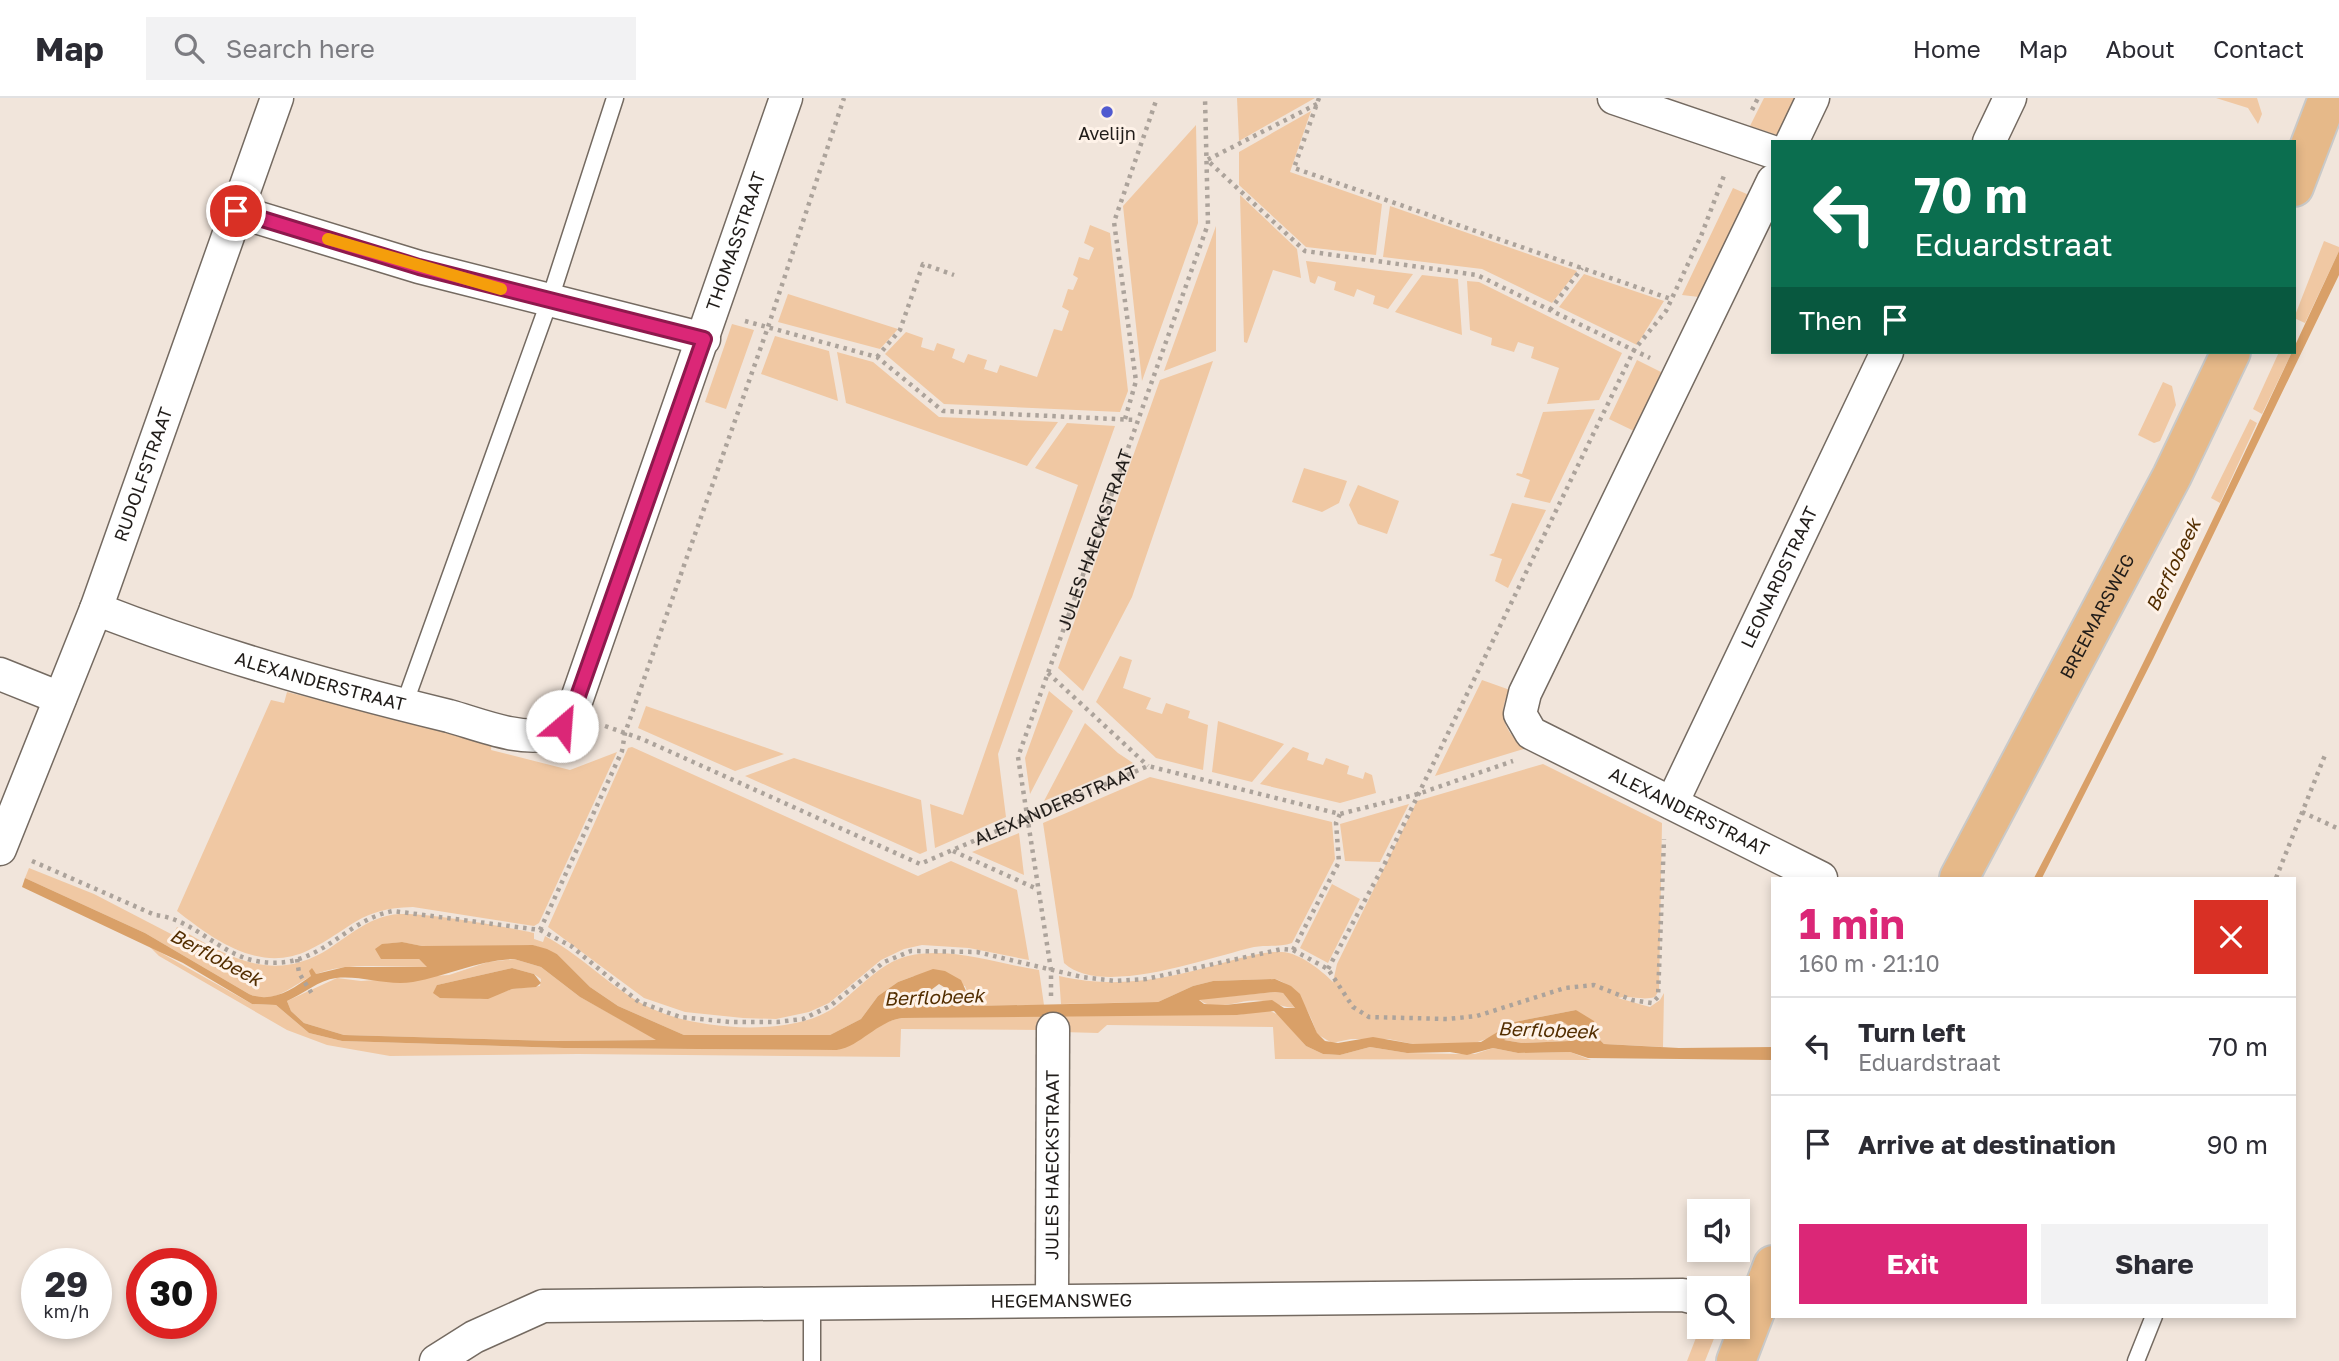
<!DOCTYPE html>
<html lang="en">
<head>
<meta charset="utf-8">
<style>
  body { margin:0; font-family:"Golos Text",sans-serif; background:#f2f2f3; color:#2b2b33; height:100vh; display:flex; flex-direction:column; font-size:26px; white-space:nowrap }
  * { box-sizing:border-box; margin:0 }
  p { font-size:23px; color:#7c7c81 }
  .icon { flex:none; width:38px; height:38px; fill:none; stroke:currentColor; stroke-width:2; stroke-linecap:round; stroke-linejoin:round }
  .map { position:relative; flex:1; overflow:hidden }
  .details { position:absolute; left:1771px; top:779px; width:525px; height:441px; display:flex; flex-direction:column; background:#fff; border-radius:0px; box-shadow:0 4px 10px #0003 }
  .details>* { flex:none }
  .hud { position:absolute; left:1771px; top:42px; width:525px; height:214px; border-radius:0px; box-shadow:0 4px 10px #0003; background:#0b6e4f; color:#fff; overflow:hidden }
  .buttons { position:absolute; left:1687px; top:1101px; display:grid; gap:14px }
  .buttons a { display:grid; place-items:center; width:63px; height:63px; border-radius:0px; background:#fff; box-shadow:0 4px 10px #0003; font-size:35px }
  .speed { position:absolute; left:21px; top:1150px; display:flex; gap:14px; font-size:35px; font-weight:700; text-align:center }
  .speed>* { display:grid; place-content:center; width:91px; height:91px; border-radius:50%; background:#fff; box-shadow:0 4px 10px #0003; line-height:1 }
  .speed small { font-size:18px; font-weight:400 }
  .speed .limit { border:10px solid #d22; background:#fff; color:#111 }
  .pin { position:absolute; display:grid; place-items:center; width:60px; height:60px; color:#fff; margin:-30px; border:4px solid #fff; border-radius:50%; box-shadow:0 2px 7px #0007 }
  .me { position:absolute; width:77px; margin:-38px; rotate:27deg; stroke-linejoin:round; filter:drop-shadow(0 0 5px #0008) }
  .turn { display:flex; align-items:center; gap:24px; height:147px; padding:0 28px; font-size:32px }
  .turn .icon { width:91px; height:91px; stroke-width:2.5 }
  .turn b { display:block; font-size:49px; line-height:60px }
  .then { display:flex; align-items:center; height:66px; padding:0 28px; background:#0003; gap:14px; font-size:26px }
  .round { display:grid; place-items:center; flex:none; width:74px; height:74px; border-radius:0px; background:#f2f2f3 }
  .summary { display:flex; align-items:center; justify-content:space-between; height:119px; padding:0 28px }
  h1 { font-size:42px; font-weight:700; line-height:52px; color:#db2777 }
  .button { display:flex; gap:14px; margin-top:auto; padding:14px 28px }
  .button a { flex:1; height:80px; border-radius:0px; background:#db2777; color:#fff; font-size:28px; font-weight:700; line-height:80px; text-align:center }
  .button a+a { background:#f2f2f3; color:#2b2b33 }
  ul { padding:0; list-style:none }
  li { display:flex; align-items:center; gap:21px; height:98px; padding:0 28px; border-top:2px solid #e1e1e2 }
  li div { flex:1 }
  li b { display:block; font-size:26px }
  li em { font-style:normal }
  header { display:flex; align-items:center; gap:42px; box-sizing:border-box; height:98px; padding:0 35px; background:#fff; border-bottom:2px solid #e1e1e2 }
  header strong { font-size:33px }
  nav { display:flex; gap:38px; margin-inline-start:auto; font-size:24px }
  .search { width:490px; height:63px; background:#f2f2f3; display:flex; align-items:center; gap:18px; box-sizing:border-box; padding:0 24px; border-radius:0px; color:#7c7c81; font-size:26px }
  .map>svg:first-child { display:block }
  .green { fill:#f0c8a3; fill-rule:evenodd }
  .water { fill:#d9a068; fill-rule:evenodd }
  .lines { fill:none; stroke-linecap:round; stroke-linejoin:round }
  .service-casing { stroke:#746a61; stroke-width:19 }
  .minor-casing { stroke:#746a61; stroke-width:35 }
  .primary-casing { stroke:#c9c9c8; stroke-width:42 }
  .path { stroke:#aca39b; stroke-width:4.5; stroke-dasharray:3.5 5; stroke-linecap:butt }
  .service { stroke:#fff; stroke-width:16 }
  .minor { stroke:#fff; stroke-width:32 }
  .primary { stroke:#e6b989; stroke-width:38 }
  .route-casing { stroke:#8e194d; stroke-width:18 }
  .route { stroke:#db2777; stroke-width:12 }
  .slow { stroke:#f59e0b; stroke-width:12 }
  .poi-dot { fill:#505ad0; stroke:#fef2e8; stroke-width:2.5 }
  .labels { text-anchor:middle; stroke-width:6; stroke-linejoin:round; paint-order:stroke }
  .poi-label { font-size:18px; fill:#201c19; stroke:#fef2e8 }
  .street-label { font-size:18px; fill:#201c19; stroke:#fef2e8 }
  .water-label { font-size:19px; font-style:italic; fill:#532e00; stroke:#fef2e8 }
</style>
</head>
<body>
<header>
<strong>Map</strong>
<div class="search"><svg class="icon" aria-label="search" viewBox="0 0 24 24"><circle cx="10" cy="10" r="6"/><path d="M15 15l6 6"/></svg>Search here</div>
<nav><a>Home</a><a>Map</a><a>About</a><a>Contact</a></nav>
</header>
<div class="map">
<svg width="2339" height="1263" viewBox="0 0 2339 1263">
  <rect width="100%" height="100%" fill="#f1e5db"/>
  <path class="green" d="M1237 0H1315L1239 43Z
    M1764 0H1795L1777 37 1750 28Z
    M2216 0H2257L2262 16 2258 26 2248 10Z
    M1311 13 1290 74 1382 106 1376 157 1306 149 1239 87V54Z
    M1196 27 1198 125 1142 283 1123 108Z
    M1733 90 1749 97 1699 199 1682 197Z
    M1240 97 1297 151 1301 180 1273 172 1247 245 1244 244Z
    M1390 108 1577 173 1552 205 1482 171 1383 159Z
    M1090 127 1110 135 1128 293 1120 314 944 306 885 256 906 234 923 240 921 249 934 253 937 245 955 251 952 260 964 265 968 256 987 262 984 271 997 275 1000 267 1037 279 1054 231 1062 233 1069 213 1062 209 1068 191 1073 192 1078 180 1073 177 1079 159 1089 162 1094 150 1084 145Z
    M1216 128V253L1164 273Z
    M2324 143 2339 149V153L2305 225 2294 220Z
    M1306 163 1413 176 1388 211 1373 206 1375 198 1357 191 1354 199 1334 192 1336 184 1318 178 1315 186 1310 184Z
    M1584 176 1664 203 1637 247 1559 209Z
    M1422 177 1458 181 1462 237 1395 214Z
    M1467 183 1479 184 1622 255 1599 302 1547 306 1559 270 1531 260 1534 249 1518 244 1514 254 1491 247 1492 240 1470 232Z
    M788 196 898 231 880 251 778 224Z
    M732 226 754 232 726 311 705 304Z
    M775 238 829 253 838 303 761 276Z
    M837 254 873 264 939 319 1058 324 1027 368 846 305Z
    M2279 254H2292L2262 316 2253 311Z
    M1637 262 1663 275 1634 333 1609 321Z
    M1213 263 1132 499 1083 593 1058 570 1160 282Z
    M2163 284 2172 288 2176 307 2160 343 2154 345 2138 337Z
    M1595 311 1550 405 1524 399 1530 382 1516 377 1517 375 1522 376 1543 314Z
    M2250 321 2257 325 2220 405 2211 400Z
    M1067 325 1115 328 998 656 1006 719 935 750 930 706 963 717 1078 387 1035 370Z
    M1304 370 1347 383 1339 405 1322 414 1292 404Z
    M1358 387 1399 403 1387 436 1358 426 1349 407Z
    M1512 405 1546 412 1508 490 1495 483 1502 461 1489 457 1494 455Z
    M1120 558 1132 562 1123 590 1151 600 1146 611 1162 616 1166 605 1190 613 1188 620 1208 627 1203 672 1156 660 1096 604Z
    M1482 582 1510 592C1496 615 1505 637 1527 650L1435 678Z
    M1049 593 1073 613 1030 696 1025 660Z
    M287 594 492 644 491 652 570 672 617 654 539 825 534 828 413 809C359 810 352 831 309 852 260 876 214 842 177 813L271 602 284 605Z
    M646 608 784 656 735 673 638 630Z
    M1218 623 1284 646 1252 684 1212 674Z
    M1085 625 1118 655 1133 665 1044 703Z
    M632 649 918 778 951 763 1017 792 1029 862 969 850 922 847 904 851 881 862 829 905 809 914 776 921 743 920 685 914 644 900 548 829 628 650Z
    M1293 649 1309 655 1307 662 1323 667 1326 660 1349 668 1347 676 1363 681 1365 674 1372 677 1376 695 1340 705 1260 686Z
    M794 660 921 702 927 753 920 756 745 678Z
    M1543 666 1662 725 1659 892 1655 899C1642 903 1631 897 1618 900L1650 909 1660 902 1664 895 1663 949 1604 946 1597 939 1596 932 1576 912 1514 924 1489 940 1472 946H1413L1388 941H1351L1332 945 1317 936C1310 915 1297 887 1275 881L1213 883 1193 888 1158 904 1061 906 1059 878C1112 890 1156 883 1208 869 1231 863 1258 853 1282 854 1300 855 1321 872 1333 884L1337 866 1417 703Z
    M1150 679 1332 724 1335 761 1292 845C1281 849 1267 847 1254 849 1210 859 1101 900 1064 865L1043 725Z
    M1409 706 1380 764 1345 763 1340 726Z
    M1019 735 1024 777 972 754Z
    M29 770 94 796 173 837 177 829C228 859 273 887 330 850 349 837 368 821 391 817 416 812 506 829 534 835V841L543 844 545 838C588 861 618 899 665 916 710 932 794 938 835 909 858 892 879 865 908 858 951 848 997 866 1039 872L1044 907 978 908 971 904 965 888 914 878 898 884 878 898 861 921 830 937H684L618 908 590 889 557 856 533 847 470 850 422 848 401 844 385 846 381 861H419L428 869C392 870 347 863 314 877 292 887 274 908 249 896L145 835 25 780Z
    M1332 786 1360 801 1328 865 1300 850Z
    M149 848 252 906 276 907 309 935 342 943 563 950 837 952C860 944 876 924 902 920L1044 917V932L901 931 900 959 578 956 390 958 327 947 287 932 159 858Z
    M514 861 541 869 580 899 658 942 556 943 344 937 304 925 291 913 287 903 337 880 361 883 449 877 488 864ZM512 870 534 876 541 881 540 888 512 891 480 901 437 887Z
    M1275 894 1283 895 1295 910C1275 909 1273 900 1247 903 1233 905 1210 913 1199 901Z
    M1268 912 1279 917 1306 948 1323 956 1340 957 1370 949 1407 955 1457 956H1475L1493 950 1518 955 1570 954 1591 962 1275 961 1273 929 1107 927 1098 935 1062 934 1061 917H1237Z
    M1563 924 1574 930 1569 943 1522 945 1504 942 1523 932Z
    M1699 1232 1715 1238 1705 1263H1687Z"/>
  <path class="water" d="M2339 153V177L2153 561 2042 780H2034C2142 574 2242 362 2339 153Z
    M25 780 145 835 249 896C271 906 293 891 311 878L309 873 312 870 316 876 345 869H427L419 861H381L375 851 382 846 402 844 422 848 533 847 547 851 557 856 590 889 618 908 684 937H830L861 921 878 898 898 884 933 871 945 873 961 882 971 904 978 908 1158 904 1193 888 1213 883 1275 881 1291 888 1300 896 1317 935 1325 943 1338 945 1373 939 1413 946 1481 944 1514 924 1576 912 1594 923 1597 939 1604 946 1679 950 1773 949V962L1588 960 1570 954 1518 955 1493 950 1467 957 1450 954 1407 955 1370 949 1340 957 1323 956 1306 948 1274 913 1237 917 902 920C876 924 861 948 837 952L564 950 342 943 309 935 276 907 252 906 183 865 22 789ZM514 861 541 869 580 899 656 942 556 943 344 937 304 925 291 913 287 903C303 896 319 882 336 880 361 877 386 888 413 884 447 878 479 862 514 861ZM939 886 952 894 949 903 939 907H916L915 904ZM1275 894 1283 895 1295 910H1284L1272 902 1225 907 1204 906 1199 902ZM1563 924 1574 931 1569 943 1522 945 1504 942 1523 932Z
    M512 870 534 876 541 885 536 889 512 891 488 901 440 900 433 895 437 887Z"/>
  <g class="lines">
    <defs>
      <path id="service" d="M404 607 549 204 615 0
        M812 1263V1205
        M2136 1263 2154 1218"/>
      <g id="minor">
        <path d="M1614 0 1773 54"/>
        <path d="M1792 44 1813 0"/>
        <path d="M1989 44 2010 0"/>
        <path id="s3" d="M1773 83 1525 595 1520 616 1531 635 1821 780"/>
        <path d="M236 113 419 169 704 241"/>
        <path id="s4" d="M96 511C211 556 329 589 449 618 478 626 518 643 549 636 559 634 566 623 572 615L786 0"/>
        <path d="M0 576 60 600"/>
        <path id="s5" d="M1672 705 1887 254"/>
        <path id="s6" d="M0 751 96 511 277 0"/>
        <path id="s7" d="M1052 1202 1053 931"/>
        <path id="s8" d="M436 1263 474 1239 543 1208 1683 1197 1699 1201"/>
      </g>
      <g id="primary">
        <path d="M2294 89 2328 0"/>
        <path id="s9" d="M1959 780 2172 378 2231 254"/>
        <path d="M1736 1263 1773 1167"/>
      </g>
    </defs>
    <use href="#service" class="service-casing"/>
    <use href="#minor" class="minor-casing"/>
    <use href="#primary" class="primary-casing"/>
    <g class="path">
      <path d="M1319 0 1294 70 1671 201"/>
      <path d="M1317 6 1207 62 1305 153 1477 177 1650 260"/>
      <path d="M1752 12 1758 0"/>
      <path d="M1550 212 1582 170"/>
      <path d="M745 223 877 259 943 313 1136 322"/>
      <path d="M877 259 900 232 923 166 954 177"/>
      <path d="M1125 321 1136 283 1114 124 1157 0"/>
      <path d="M1048 575 1148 668"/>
      <path id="s1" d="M605 628 642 641 920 766 1148 668 1340 716 1418 696 1513 663"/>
      <path d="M2302 714 2339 731"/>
      <path d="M953 753 1035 790"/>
      <path d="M32 763 155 817C192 820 219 856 256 863 319 875 341 823 393 813L540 832 571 848 639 904 680 919 730 924H777L803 921 830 908 884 864 911 853 977 854 1082 879 1115 883 1146 881 1282 851 1293 852 1328 871 1353 909 1369 919 1448 921 1477 918 1565 890 1594 887 1632 902 1652 905 1658 899 1664 741"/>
      <path d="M2276 780 2325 657"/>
      <path d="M540 832 622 653 625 635 768 229 844 0"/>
      <path d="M1293 852 1339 764 1336 725 1340 716"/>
      <path d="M297 861 299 875 314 899"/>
      <path d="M1328 871 1385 765 1634 252 1666 213 1701 138 1725 75"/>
      <path id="s2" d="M1051 898V872L1018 659 1208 126 1205 0"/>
    </g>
    <use href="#service" class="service"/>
    <use href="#minor" class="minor"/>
    <use href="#primary" class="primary"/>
  </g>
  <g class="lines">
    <defs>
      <path id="route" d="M236 113 419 169 704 241 572 615 562 628"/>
    </defs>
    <use href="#route" class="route-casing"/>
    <use href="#route" class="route"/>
    <path class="slow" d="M328 141 501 191"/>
  </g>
  <circle class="poi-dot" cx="1107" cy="14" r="7"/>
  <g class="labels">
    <g class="poi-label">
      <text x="1107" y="42">Avelijn</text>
    </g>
    <g class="street-label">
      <text dy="6" stroke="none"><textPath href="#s4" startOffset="1003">THOMASSTRAAT</textPath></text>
      <text dy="6" stroke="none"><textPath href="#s6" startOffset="401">RUDOLFSTRAAT</textPath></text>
      <text dy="6" stroke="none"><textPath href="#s2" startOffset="472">JULES HAECKSTRAAT</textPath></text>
      <text dy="6" stroke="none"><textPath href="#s5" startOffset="250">LEONARDSTRAAT</textPath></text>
      <text dy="6" stroke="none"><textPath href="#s9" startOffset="296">BREEMARSWEG</textPath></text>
      <text dy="6" stroke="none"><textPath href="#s4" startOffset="236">ALEXANDERSTRAAT</textPath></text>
      <text dy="6" stroke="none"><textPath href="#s1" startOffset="492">ALEXANDERSTRAAT</textPath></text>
      <text dy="6" stroke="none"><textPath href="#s3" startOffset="789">ALEXANDERSTRAAT</textPath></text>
      <text dy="6" stroke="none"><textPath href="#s7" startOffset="135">JULES HAECKSTRAAT</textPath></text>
      <text dy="6" stroke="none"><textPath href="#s8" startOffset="639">HEGEMANSWEG</textPath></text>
    </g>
    <g class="water-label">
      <text transform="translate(2173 467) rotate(-64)" y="7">Berflobeek</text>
      <text transform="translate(216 859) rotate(28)" y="7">Berflobeek</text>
      <text transform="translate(934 899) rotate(-2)" y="7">Berflobeek</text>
      <text transform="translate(1548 932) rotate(2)" y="7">Berflobeek</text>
    </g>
  </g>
</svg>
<div class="buttons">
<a><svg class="icon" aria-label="sound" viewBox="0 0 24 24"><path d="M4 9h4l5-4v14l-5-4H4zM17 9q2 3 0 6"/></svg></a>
<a><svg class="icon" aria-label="search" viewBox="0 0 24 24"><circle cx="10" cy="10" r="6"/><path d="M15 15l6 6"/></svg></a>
</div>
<div class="speed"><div>29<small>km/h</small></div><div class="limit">30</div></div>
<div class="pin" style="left:236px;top:113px;background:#d93025"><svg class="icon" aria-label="arrive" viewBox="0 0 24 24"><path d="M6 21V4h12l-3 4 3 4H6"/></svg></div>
<svg class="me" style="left:562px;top:628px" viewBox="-20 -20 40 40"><circle r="19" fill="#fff"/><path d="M0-13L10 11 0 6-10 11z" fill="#db2777"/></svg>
<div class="hud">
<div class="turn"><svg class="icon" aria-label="left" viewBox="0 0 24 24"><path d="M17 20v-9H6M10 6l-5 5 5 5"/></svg><div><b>70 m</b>Eduardstraat</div></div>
<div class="then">Then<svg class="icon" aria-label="arrive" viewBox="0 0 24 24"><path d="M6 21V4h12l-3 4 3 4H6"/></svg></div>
</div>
<section class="details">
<div class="summary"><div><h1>1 min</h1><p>160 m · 21:10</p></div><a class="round" style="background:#d93025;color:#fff"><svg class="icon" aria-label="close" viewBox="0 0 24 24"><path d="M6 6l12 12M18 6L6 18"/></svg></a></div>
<ul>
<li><svg class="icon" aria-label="left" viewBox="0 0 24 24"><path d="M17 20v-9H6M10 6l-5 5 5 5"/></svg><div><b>Turn left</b><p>Eduardstraat</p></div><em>70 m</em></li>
<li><svg class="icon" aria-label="arrive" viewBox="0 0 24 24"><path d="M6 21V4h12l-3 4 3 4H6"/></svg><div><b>Arrive at destination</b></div><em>90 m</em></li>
</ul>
<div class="button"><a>Exit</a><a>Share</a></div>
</section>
</div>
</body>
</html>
